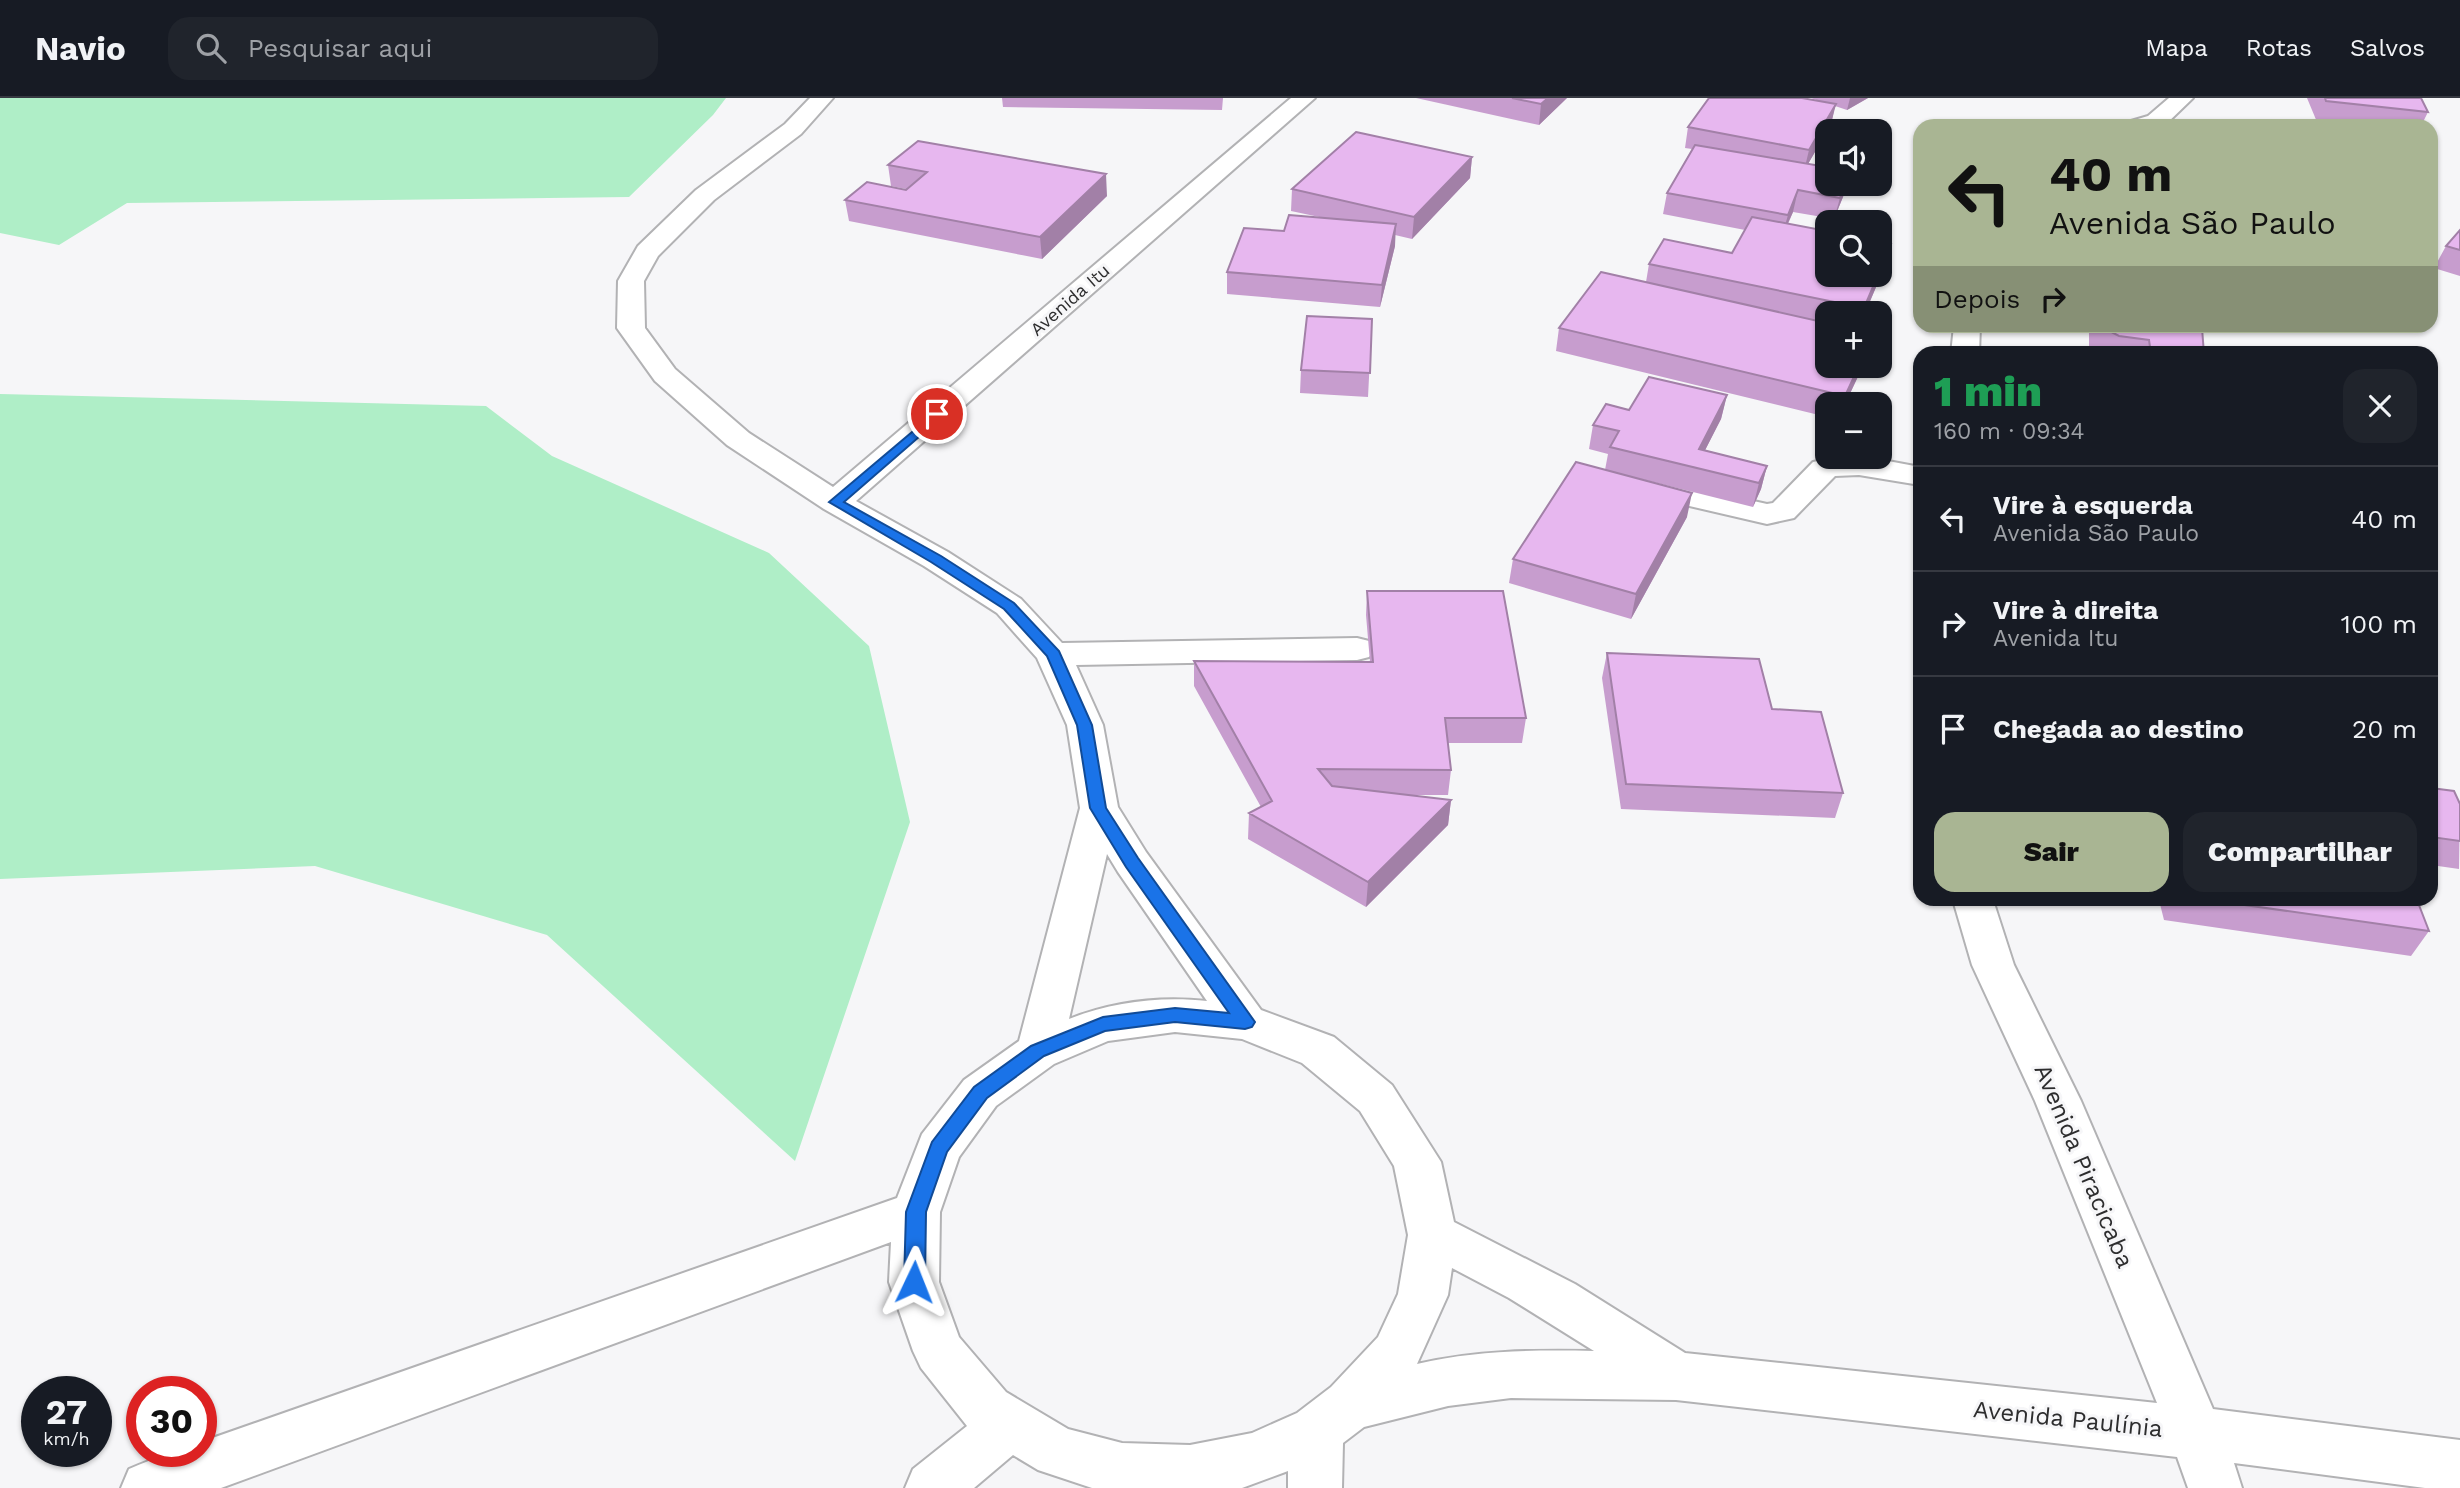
<!DOCTYPE html>
<html lang="pt">
<head>
<meta charset="utf-8">
<style>
  body { margin:0; font-family:"Work Sans",sans-serif; background:#20242c; color:#f1f3f6; height:100vh; display:flex; flex-direction:column; font-size:26px; white-space:nowrap }
  * { box-sizing:border-box; margin:0 }
  p { font-size:23px; color:#9ea1a6 }
  .icon { flex:none; width:38px; height:38px; fill:none; stroke:currentColor; stroke-width:2; stroke-linecap:round; stroke-linejoin:round }
  .map { position:relative; flex:1; overflow:hidden }
  .sheet { position:absolute; left:1913px; top:248px; width:525px; height:560px; display:flex; flex-direction:column; background:#171b24; border-radius:21px; box-shadow:0 2px 5px #0004 }
  .sheet>* { flex:none }
  .guide { position:absolute; left:1913px; top:21px; width:525px; height:214px; border-radius:21px; box-shadow:0 2px 5px #0004; background:#a9b593; color:#111; overflow:hidden }
  .buttons { position:absolute; left:1815px; top:21px; display:grid; gap:14px }
  .buttons a { display:grid; place-items:center; width:77px; height:77px; border-radius:14px; background:#171b24; box-shadow:0 2px 5px #0004; font-size:35px }
  .speed { position:absolute; left:21px; top:1278px; display:flex; gap:14px; font-size:35px; font-weight:700; text-align:center }
  .speed>* { display:grid; place-content:center; width:91px; height:91px; border-radius:50%; background:#171b24; box-shadow:0 2px 5px #0004; line-height:1 }
  .speed small { font-size:18px; font-weight:400 }
  .speed .limit { border:10px solid #d22; background:#fff; color:#111 }
  .pin { position:absolute; display:grid; place-items:center; width:60px; height:60px; color:#fff; margin:-30px; border:4px solid #fff; border-radius:50%; box-shadow:0 2px 7px #0007 }
  .me { position:absolute; width:77px; margin:-38px; rotate:2deg; stroke-linejoin:round; filter:drop-shadow(0 0 5px #0008) }
  .turn { display:flex; align-items:center; gap:24px; height:147px; padding:0 21px; font-size:32px }
  .turn .icon { width:91px; height:91px; stroke-width:2.5 }
  .turn b { display:block; font-size:49px; line-height:60px }
  .then { display:flex; align-items:center; height:66px; padding:0 21px; background:#0003; gap:14px; font-size:26px }
  .round { display:grid; place-items:center; flex:none; width:74px; height:74px; border-radius:21px; background:#20242c }
  .head { display:flex; align-items:center; justify-content:space-between; height:119px; padding:0 21px }
  h1 { font-size:42px; font-weight:800; line-height:52px; color:#1e9e55 }
  .button { display:flex; gap:14px; margin-top:auto; padding:14px 21px }
  .button a { flex:1; height:80px; border-radius:21px; background:#a9b593; color:#111; font-size:28px; font-weight:800; line-height:80px; text-align:center }
  .button a+a { background:#20242c; color:#f1f3f6 }
  ul { padding:0; list-style:none }
  li { display:flex; align-items:center; gap:21px; height:105px; padding:0 21px; border-top:2px solid #363941 }
  li div { flex:1 }
  li b { display:block; font-size:26px }
  li em { font-style:normal }
  header { display:flex; align-items:center; gap:42px; box-sizing:border-box; height:98px; padding:0 35px; background:#171b24; border-bottom:2px solid #363941 }
  header strong { font-size:33px }
  nav { display:flex; gap:38px; margin-inline-start:auto; font-size:24px }
  .search { width:490px; height:63px; background:#20242c; display:flex; align-items:center; gap:18px; box-sizing:border-box; padding:0 24px; border-radius:21px; color:#9ea1a6; font-size:26px }
  .map>svg:first-child { display:block }
  .green { fill:#afeec7 }
  .lines { fill:none; stroke-linecap:round; stroke-linejoin:round }
  .minor-casing { stroke:#b2b2b4; stroke-width:4 }
  .minor { fill:#fff; fill-rule:evenodd }
  .wall { fill:#c79dce }
  .shaded-wall { fill:#a280a7 }
  .building { fill:#e7b7ef; stroke:#a280a7; stroke-width:2 }
  .route { fill:#1a73e8; stroke:#114b97; stroke-width:2 }
  .labels { text-anchor:middle; stroke-width:6; stroke-linejoin:round; paint-order:stroke }
  .far-street-label { font-size:18px; fill:#2d2d2e; stroke:#f6f6f8 }
  .near-street-label { font-size:24px; fill:#2d2d2e; stroke:#f6f6f8 }
</style>
</head>
<body>
<header>
<strong>Navio</strong>
<div class="search"><svg class="icon" aria-label="search" viewBox="0 0 24 24"><circle cx="10" cy="10" r="6"/><path d="M15 15l6 6"/></svg>Pesquisar aqui</div>
<nav><a>Mapa</a><a>Rotas</a><a>Salvos</a></nav>
</header>
<div class="map">
<svg width="2460" height="1390" viewBox="0 0 2460 1390">
  <rect width="100%" height="100%" fill="#f6f6f8"/>
  <path class="green" d="M0 0H726L713 17 629 99 127 105 59 147 0 135Z
    M0 296 486 308 552 358 769 455 869 548 910 724 795 1063 547 837 315 768 0 781Z"/>
  <g class="lines">
    <defs>
      <path id="minor" d="M810 0H833L801 36 714 102 658 158 644 183 645 230 675 271 749 335 833 389 1291 0H1315L856 403 948 454 1021 501 1062 545 1357 540 1369 543 1375 551 1369 559 1357 562 1076 567 1103 627 1118 709 1146 754 1261 912 1334 939 1392 987 1441 1064 1454 1124 1575 1186 1685 1255 2157 1305 2035 1003 1972 867 1953 802H1993L2014 867 2081 1003 2213 1311 2460 1342V1390H2425L2234 1365 2242 1390H2188L2177 1359 1676 1302 1511 1300 1448 1308 1364 1329 1343 1345 1342 1390H1288V1373L1242 1390H1092L1038 1372 1013 1357 974 1390H905L913 1371 967 1328 921 1270 913 1253 889 1184 891 1144 221 1390H121L129 1371C155 1360 173 1353 201 1353V1344L897 1100 922 1036 964 982 1019 943 1080 710 1067 627 1037 560 997 515 924 468 824 411 727 347 655 283 617 230 618 183 638 148 696 92 785 26ZM1107 756 1118 774 1207 903C1160 898 1112 904 1069 921ZM1175 934 1242 941 1302 965 1360 1013 1394 1068 1408 1137 1398 1196 1378 1239 1331 1289 1297 1315 1252 1335 1190 1347 1122 1345 1068 1331 1006 1294 959 1239 939 1184 940 1114 959 1059 996 1008 1054 966 1108 943ZM1452 1170 1509 1200 1594 1253C1534 1252 1476 1252 1417 1266L1448 1197Z
        M2169 0H2193L2164 28H2127L2131 23 2148 18Z
        M1954 228H1980L1979 256H1951Z
        M1838 359 1872 360 1920 369V387L1859 377 1835 378 1794 420 1767 426 1629 394 1624 387 1629 380 1640 378 1767 406 1773 405 1813 364Z"/>
    </defs>
    <use href="#minor" class="minor-casing"/>
    <use href="#minor" class="minor"/>
  </g>
  <path class="wall" d="M1002 0H1223L1222 12 1003 9Z
    M1416 0H1567L1539 27Z
    M1811 0H1868L1847 12 1835 8 1831 26 1808 66 1845 94 1834 121 1793 114 1788 126 1885 168 1865 215H1827V268H1863L1845 306H1827V319L1556 253 1559 230 1646 184 1649 166 1732 155 1745 132 1663 116 1667 95 1692 51 1685 50 1688 29 1822 4Z
    M2307 0H2421L2428 14 2421 28H2355L2317 24Z
    M1472 59 1470 80 1412 141 1395 137V148L1380 209 1227 196V174L1284 133 1324 120 1291 113 1292 91Z
    M888 67 1107 98 1042 161 849 123 845 102 906 91 891 88Z
    M2460 132V178L2434 170 2446 148Z
    M1372 221 1368 299 1300 295 1301 272Z
    M2089 228H2183L2184 229 2204 256H2101L2089 249Z
    M1727 297 1721 321 1705 352 1767 368 1761 391 1753 409 1617 375 1687 419 1631 521 1509 485 1513 461 1605 372 1608 356 1589 351 1593 327 1629 312Z
    M1367 493 1526 620 1522 645H1448L1451 672 1448 697H1405L1451 702 1448 727 1366 809 1248 741 1249 715 1261 709 1194 588V563L1370 564 1366 517Z
    M1607 555 1772 611 1843 695 1835 720 1621 711 1602 580Z
    M2431 690 2460 706 2459 771 2431 767Z
    M2159 802H2417L2429 833 2411 858 2164 822Z"/>
  <path class="shaded-wall" d="M1548 0H1567L1539 27 1541 6Z
    M1850 0H1868L1847 12Z
    M1836 6 1831 26 1804 73 1809 52Z
    M1472 59 1470 80 1412 141 1414 119Z
    M1106 76 1107 98 1042 161 1040 139Z
    M1845 86H1847L1845 94 1834 121 1840 100Z
    M1798 92 1793 114 1782 138 1788 117Z
    M1396 126 1395 148 1380 209 1382 187Z
    M1891 146 1885 168 1865 215H1862L1878 177H1880V173Z
    M1859 268H1863L1845 306H1842L1845 298Z
    M1727 297 1721 321 1696 370 1699 351Z
    M1767 368 1761 391 1753 409 1759 385Z
    M1692 395 1687 419 1631 521 1636 496Z
    M1451 702 1448 727 1366 809 1368 784Z"/>
  <path class="building" d="M1512 0H1548L1541 6Z
    M1709 0H1802L1836 6 1809 52 1688 29Z
    M2325 0H2421L2428 14 2326 3Z
    M1356 34 1472 59 1414 119 1292 91Z
    M918 43 1106 76 1040 139 845 102 867 84 906 92 927 74 888 67Z
    M1695 47 1827 69V86H1845L1840 100 1798 92 1788 117 1667 95Z
    M1289 117 1396 126 1382 187 1227 174 1244 130 1284 133Z
    M1752 119 1827 133V177H1878L1864 210 1649 166 1664 141 1732 155Z
    M2460 132V152L2446 148Z
    M1880 143 1891 146 1880 173Z
    M1601 174 1827 225V268H1859L1845 298 1559 230Z
    M1307 218 1372 221 1370 275 1301 272Z
    M2100 228H2183L2184 229 2202 230 2204 256H2151L2149 242 2119 238Z
    M1649 279 1727 297 1699 351 1767 368 1759 385 1610 349 1619 333 1593 327 1606 306 1629 312Z
    M1576 364 1692 395 1636 496 1513 461Z
    M1367 493H1503L1526 620H1445L1451 672 1318 671 1332 688 1451 702 1368 784 1249 715 1272 703 1194 563 1373 564Z
    M1607 555 1759 561 1772 611 1821 614 1843 695 1626 686Z
    M2431 690 2454 693 2460 706V743L2431 739Z
    M2209 802H2417L2429 833Z"/>
  <path class="route" d="M937 313 943 316 942 319 844 404 941 458 1014 505 1059 553 1092 627 1106 710 1138 760 1255 924 1252 929 1245 931 1175 924 1105 933 1044 958 987 1000 947 1054 926 1114 925 1184 921 1191 914 1194 907 1191 904 1184 906 1114 932 1044 974 989 1031 948 1103 919 1175 910 1229 915 1126 769 1090 710 1077 627 1047 558 1004 511 931 464 829 404Z"/>
  <g class="labels">
    <g class="far-street-label">
      <text transform="translate(1070 202) rotate(-41)" y="6">Avenida Itu</text>
    </g>
    <g class="near-street-label">
      <text transform="translate(2084 1068) rotate(67)" y="8">Avenida Piracicaba</text>
      <text transform="translate(2068 1321) rotate(6)" y="8">Avenida Paulínia</text>
    </g>
  </g>
</svg>
<div class="buttons">
<a><svg class="icon" aria-label="sound" viewBox="0 0 24 24"><path d="M4 9h4l5-4v14l-5-4H4zM17 9q2 3 0 6"/></svg></a>
<a><svg class="icon" aria-label="search" viewBox="0 0 24 24"><circle cx="10" cy="10" r="6"/><path d="M15 15l6 6"/></svg></a>
<a>+</a>
<a>−</a>
</div>
<div class="speed"><div>27<small>km/h</small></div><div class="limit">30</div></div>
<div class="pin" style="left:937px;top:316px;background:#d93025"><svg class="icon" aria-label="arrive" viewBox="0 0 24 24"><path d="M6 21V4h12l-3 4 3 4H6"/></svg></div>
<svg class="me" style="left:914px;top:1184px" viewBox="-20 -20 40 40"><path d="M0-17L14 15 0 8-14 15z" fill="#1a73e8" stroke="#fff" stroke-width="4"/></svg>
<div class="guide">
<div class="turn"><svg class="icon" aria-label="left" viewBox="0 0 24 24"><path d="M17 20v-9H6M10 6l-5 5 5 5"/></svg><div><b>40 m</b>Avenida São Paulo</div></div>
<div class="then">Depois<svg class="icon" aria-label="right" viewBox="0 0 24 24"><path d="M7 20v-9h11M14 6l5 5-5 5"/></svg></div>
</div>
<section class="sheet">
<div class="head"><div><h1>1 min</h1><p>160 m · 09:34</p></div><a class="round"><svg class="icon" aria-label="close" viewBox="0 0 24 24"><path d="M6 6l12 12M18 6L6 18"/></svg></a></div>
<ul>
<li><svg class="icon" aria-label="left" viewBox="0 0 24 24"><path d="M17 20v-9H6M10 6l-5 5 5 5"/></svg><div><b>Vire à esquerda</b><p>Avenida São Paulo</p></div><em>40 m</em></li>
<li><svg class="icon" aria-label="right" viewBox="0 0 24 24"><path d="M7 20v-9h11M14 6l5 5-5 5"/></svg><div><b>Vire à direita</b><p>Avenida Itu</p></div><em>100 m</em></li>
<li><svg class="icon" aria-label="arrive" viewBox="0 0 24 24"><path d="M6 21V4h12l-3 4 3 4H6"/></svg><div><b>Chegada ao destino</b></div><em>20 m</em></li>
</ul>
<div class="button"><a>Sair</a><a>Compartilhar</a></div>
</section>
</div>
</body>
</html>
